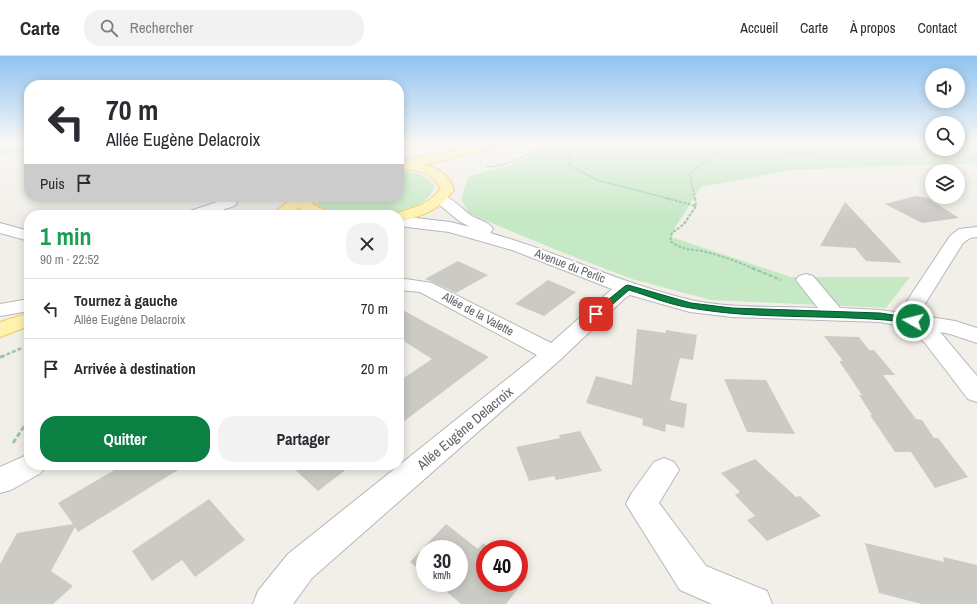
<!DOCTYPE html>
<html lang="fr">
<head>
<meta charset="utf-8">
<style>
  body { margin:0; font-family:"Archivo Narrow",sans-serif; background:#f2f2f3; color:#2b2b33; height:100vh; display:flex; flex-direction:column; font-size:15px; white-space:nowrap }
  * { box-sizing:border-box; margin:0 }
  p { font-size:13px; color:#7c7c81 }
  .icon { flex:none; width:22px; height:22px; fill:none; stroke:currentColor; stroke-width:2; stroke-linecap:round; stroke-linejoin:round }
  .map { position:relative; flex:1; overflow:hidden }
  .panel { position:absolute; left:24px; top:154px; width:380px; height:260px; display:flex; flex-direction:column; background:#fff; border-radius:16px; box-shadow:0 2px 10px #0003 }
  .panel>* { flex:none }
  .top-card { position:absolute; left:24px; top:24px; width:380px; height:122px; border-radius:16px; box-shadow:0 2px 10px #0003; background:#fff; color:#2b2b33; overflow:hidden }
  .buttons { position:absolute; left:925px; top:12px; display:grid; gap:8px }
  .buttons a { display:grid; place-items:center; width:40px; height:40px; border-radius:50%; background:#fff; box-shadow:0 2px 10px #0003; font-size:20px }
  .speed { position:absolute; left:416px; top:484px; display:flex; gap:8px; font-size:20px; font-weight:700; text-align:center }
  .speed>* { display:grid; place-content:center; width:52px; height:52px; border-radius:50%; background:#fff; box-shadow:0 2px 10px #0003; line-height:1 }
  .speed small { font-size:10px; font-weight:400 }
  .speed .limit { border:6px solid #d22; background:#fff; color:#111 }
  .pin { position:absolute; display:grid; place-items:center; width:34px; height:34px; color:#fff; margin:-17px; border-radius:8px; box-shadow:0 2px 6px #0006 }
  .me { position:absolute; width:44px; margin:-22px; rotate:278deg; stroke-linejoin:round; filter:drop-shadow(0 0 3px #0008) }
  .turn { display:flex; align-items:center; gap:14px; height:84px; padding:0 16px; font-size:18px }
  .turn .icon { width:52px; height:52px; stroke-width:2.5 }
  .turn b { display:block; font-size:28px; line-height:34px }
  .then { display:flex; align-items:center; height:38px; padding:0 16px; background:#0003; gap:8px; font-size:15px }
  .round { display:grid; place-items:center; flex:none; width:42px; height:42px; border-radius:16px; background:#f2f2f3 }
  .overview { display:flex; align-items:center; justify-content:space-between; height:68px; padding:0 16px }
  h1 { font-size:24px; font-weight:800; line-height:30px; color:#1e9e55 }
  .button { display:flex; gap:8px; margin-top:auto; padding:8px 16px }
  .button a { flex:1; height:46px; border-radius:16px; background:#0b8043; color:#fff; font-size:16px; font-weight:800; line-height:46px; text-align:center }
  .button a+a { background:#f2f2f3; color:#2b2b33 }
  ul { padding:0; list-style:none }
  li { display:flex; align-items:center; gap:12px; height:60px; padding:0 16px; border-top:1px solid #e1e1e2 }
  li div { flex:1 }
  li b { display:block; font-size:15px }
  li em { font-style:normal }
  header { display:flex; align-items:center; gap:24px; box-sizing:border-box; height:56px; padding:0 20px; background:#fff; border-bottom:1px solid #e1e1e2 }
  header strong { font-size:19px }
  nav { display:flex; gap:22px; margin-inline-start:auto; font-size:14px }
  .search { width:280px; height:36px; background:#f2f2f3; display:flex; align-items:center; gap:10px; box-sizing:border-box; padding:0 14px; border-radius:16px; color:#7c7c81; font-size:15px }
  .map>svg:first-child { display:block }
  .green { fill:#c5e8c5 }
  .building { fill:#cccac5 }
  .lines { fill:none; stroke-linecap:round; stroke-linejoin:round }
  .minor-casing { stroke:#b5b8bc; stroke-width:2 }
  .major-casing { stroke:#f2c960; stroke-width:2 }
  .path-far3 { stroke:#9cc7a9; stroke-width:1.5; stroke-dasharray:2.5 1; stroke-linecap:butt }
  .path-far2 { stroke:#9cc7a9; stroke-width:2; stroke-dasharray:3 1.5; stroke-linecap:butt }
  .path-far1 { stroke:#9cc7a9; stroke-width:2.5; stroke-dasharray:4 2; stroke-linecap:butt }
  .path { stroke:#9cc7a9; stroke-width:3; stroke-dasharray:5 2.5; stroke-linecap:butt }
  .minor { fill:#fff; fill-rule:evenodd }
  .major { fill:#fff2af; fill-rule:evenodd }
  .route { fill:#0b8043; stroke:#07532c }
  .labels { text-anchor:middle; stroke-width:3.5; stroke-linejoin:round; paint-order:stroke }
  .street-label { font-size:12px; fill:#5f6368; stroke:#fff }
  .near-street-label { font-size:14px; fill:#5f6368; stroke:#fff }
</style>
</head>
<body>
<header>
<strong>Carte</strong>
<div class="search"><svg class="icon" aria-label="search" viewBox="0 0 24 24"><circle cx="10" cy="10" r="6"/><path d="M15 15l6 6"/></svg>Rechercher</div>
<nav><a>Accueil</a><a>Carte</a><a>À propos</a><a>Contact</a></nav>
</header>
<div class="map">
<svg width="977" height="548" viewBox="0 0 977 548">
  <rect width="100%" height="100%" fill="#f1efe8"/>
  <path class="green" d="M0 87H29V94L0 100Z
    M555 87H932V93H958V87H977V107L792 114 701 131 676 170 671 181 791 221H910L886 252 711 244 632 223 564 197 470 158 461 143 469 120 508 110Z
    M399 114C413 115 426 118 434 130 430 162 341 167 320 150 318 148 316 145 314 143V141H399Z"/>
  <path class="building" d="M916 140 928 142 959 162 922 167 885 148Z
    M845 146 902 207 866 205 855 192 820 190Z
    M458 205 488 219 456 237 433 226 425 223Z
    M548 224 576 236 544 260 515 248Z
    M399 252 489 301 399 369V325L432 303 399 282Z
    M637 273 666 277V274L697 279 693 304 680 302 670 344 687 348 684 372 666 368 665 376 642 369 643 363 586 347 596 320 632 329Z
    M824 280 859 281 869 294H874L895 319H883L916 363 922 364 934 382H938L968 421 935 432 911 396H895L870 359H872L859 339H862L839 305H843Z
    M724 323 766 324 795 378 747 376Z
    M580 375 602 415 556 424 554 420 529 425 516 391 560 382 559 379Z
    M755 403 796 441 800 440 821 460 767 485 747 464 755 460 735 439 740 436 721 417Z
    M123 409H186L78 476 75 471 51 515 73 530 53 548H0V508L17 477 73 468 58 447Z
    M290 409H352L318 435Z
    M209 443 245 484 195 521 182 504 152 525 132 495Z
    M446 468 478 493 483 487 491 493H485V527H519V515L527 521 506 548H461L436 527H459V493H425V518L410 506Z
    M865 487 944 506 943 501 977 509V548H922L879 537Z"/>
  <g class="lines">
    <defs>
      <path id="minor" d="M441 139C453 142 462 153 472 160 479 164 489 166 493 173L490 177C558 196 622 228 691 244 732 253 776 250 818 252L796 224 799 220 806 218 813 220 840 252 880 254 902 257 903 251 950 180 959 173 977 171V181L970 182 963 187 923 251 924 260 955 265 977 272V287L950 278 940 276 977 320V346L968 343 925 287 907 271 880 266 732 261 690 256 630 239 625 242 561 303 312 522 293 548H253L258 535 288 498 537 299 420 236 399 234V222L432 227 551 287 612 233 512 194 449 176 399 170V160L450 166 470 171 459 165 436 146 434 143 436 140Z
        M229 142 234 144 237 147 234 150 208 159H185L187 156Z
        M0 167 29 175V185L0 177Z
        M29 243V255L0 260V248Z
        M29 398V409H46L41 417 11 434 0 437V411Z
        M664 402 674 406 679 414 659 447 706 510 767 535 772 548H712L680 534 626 448 631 438 654 406Z"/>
      <path id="major" d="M484 87H505L503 90 424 109C438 112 450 119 454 134 440 154 422 160 399 166V159H392L421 149 432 142 440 134C436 116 414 113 399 113V105L443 97Z
        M294 141H308C313 152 324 151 330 159H308L299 151 289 159H271Z
        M29 257V270L0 281V266Z"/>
    </defs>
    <use href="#minor" class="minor-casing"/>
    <use href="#major" class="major-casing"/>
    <path class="path-far3" d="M544 91 573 93 602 87
      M571 95 569 109 597 124 670 143
      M487 111 504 109 553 87
      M695 143 690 118 716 96 731 93 808 97 858 87"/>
    <path class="path-far2" d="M666 142 696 150 684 168 672 177 670 185C686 196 689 192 706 196 722 200 739 206 754 213
      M695 142 696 150"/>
    <path class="path-far1" d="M752 212 781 224
      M1 301 22 292"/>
    <path class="path" d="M0 301 4 300
      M13 387 29 363"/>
    <use href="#minor" class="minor"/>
    <use href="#major" class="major"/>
  </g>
  <linearGradient id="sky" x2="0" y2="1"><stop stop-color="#8fc3f1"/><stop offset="0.53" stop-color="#f9f8f5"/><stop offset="1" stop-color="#f9f8f5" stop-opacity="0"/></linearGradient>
  <rect width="977" height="164" fill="url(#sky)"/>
  <path class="route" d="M628 229 691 247 732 252 880 257 913 262 918 265 913 267C840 257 764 265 691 252 670 249 649 240 629 234L599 260H593L592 258 593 256 625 230Z"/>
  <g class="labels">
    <g class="street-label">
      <text transform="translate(570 210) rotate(21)" y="4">Avenue du Perlic</text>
      <text transform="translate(478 258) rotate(28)" y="4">Allée de la Valette</text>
    </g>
    <g class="near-street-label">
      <text transform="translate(465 372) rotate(-40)" y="5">Allée Eugène Delacroix</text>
    </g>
  </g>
</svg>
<div class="buttons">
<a><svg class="icon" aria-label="sound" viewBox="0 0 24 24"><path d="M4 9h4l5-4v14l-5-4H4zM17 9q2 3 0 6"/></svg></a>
<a><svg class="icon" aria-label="search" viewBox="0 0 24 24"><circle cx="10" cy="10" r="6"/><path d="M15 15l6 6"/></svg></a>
<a><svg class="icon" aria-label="layers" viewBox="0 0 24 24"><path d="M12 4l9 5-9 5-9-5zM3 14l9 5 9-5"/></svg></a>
</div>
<div class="speed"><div>30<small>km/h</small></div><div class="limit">40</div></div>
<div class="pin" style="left:596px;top:258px;background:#d93025"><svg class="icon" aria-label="arrive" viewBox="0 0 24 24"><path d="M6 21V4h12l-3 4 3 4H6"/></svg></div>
<svg class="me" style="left:913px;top:265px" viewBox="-20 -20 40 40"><circle r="17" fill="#0b8043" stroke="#fff" stroke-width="3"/><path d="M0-11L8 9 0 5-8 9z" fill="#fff"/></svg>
<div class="top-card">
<div class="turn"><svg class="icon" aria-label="left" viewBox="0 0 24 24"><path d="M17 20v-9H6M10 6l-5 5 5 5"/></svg><div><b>70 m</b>Allée Eugène Delacroix</div></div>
<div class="then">Puis<svg class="icon" aria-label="arrive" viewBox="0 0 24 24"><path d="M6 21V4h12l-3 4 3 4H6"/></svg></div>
</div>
<section class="panel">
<div class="overview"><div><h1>1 min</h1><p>90 m · 22:52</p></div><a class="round"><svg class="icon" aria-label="close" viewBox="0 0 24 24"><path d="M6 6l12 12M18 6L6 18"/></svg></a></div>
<ul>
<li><svg class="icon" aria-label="left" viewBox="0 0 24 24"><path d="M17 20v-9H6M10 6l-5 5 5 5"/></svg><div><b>Tournez à gauche</b><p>Allée Eugène Delacroix</p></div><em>70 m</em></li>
<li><svg class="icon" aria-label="arrive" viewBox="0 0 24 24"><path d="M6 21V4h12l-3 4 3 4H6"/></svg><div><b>Arrivée à destination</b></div><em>20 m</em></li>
</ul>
<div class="button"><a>Quitter</a><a>Partager</a></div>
</section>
</div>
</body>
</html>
